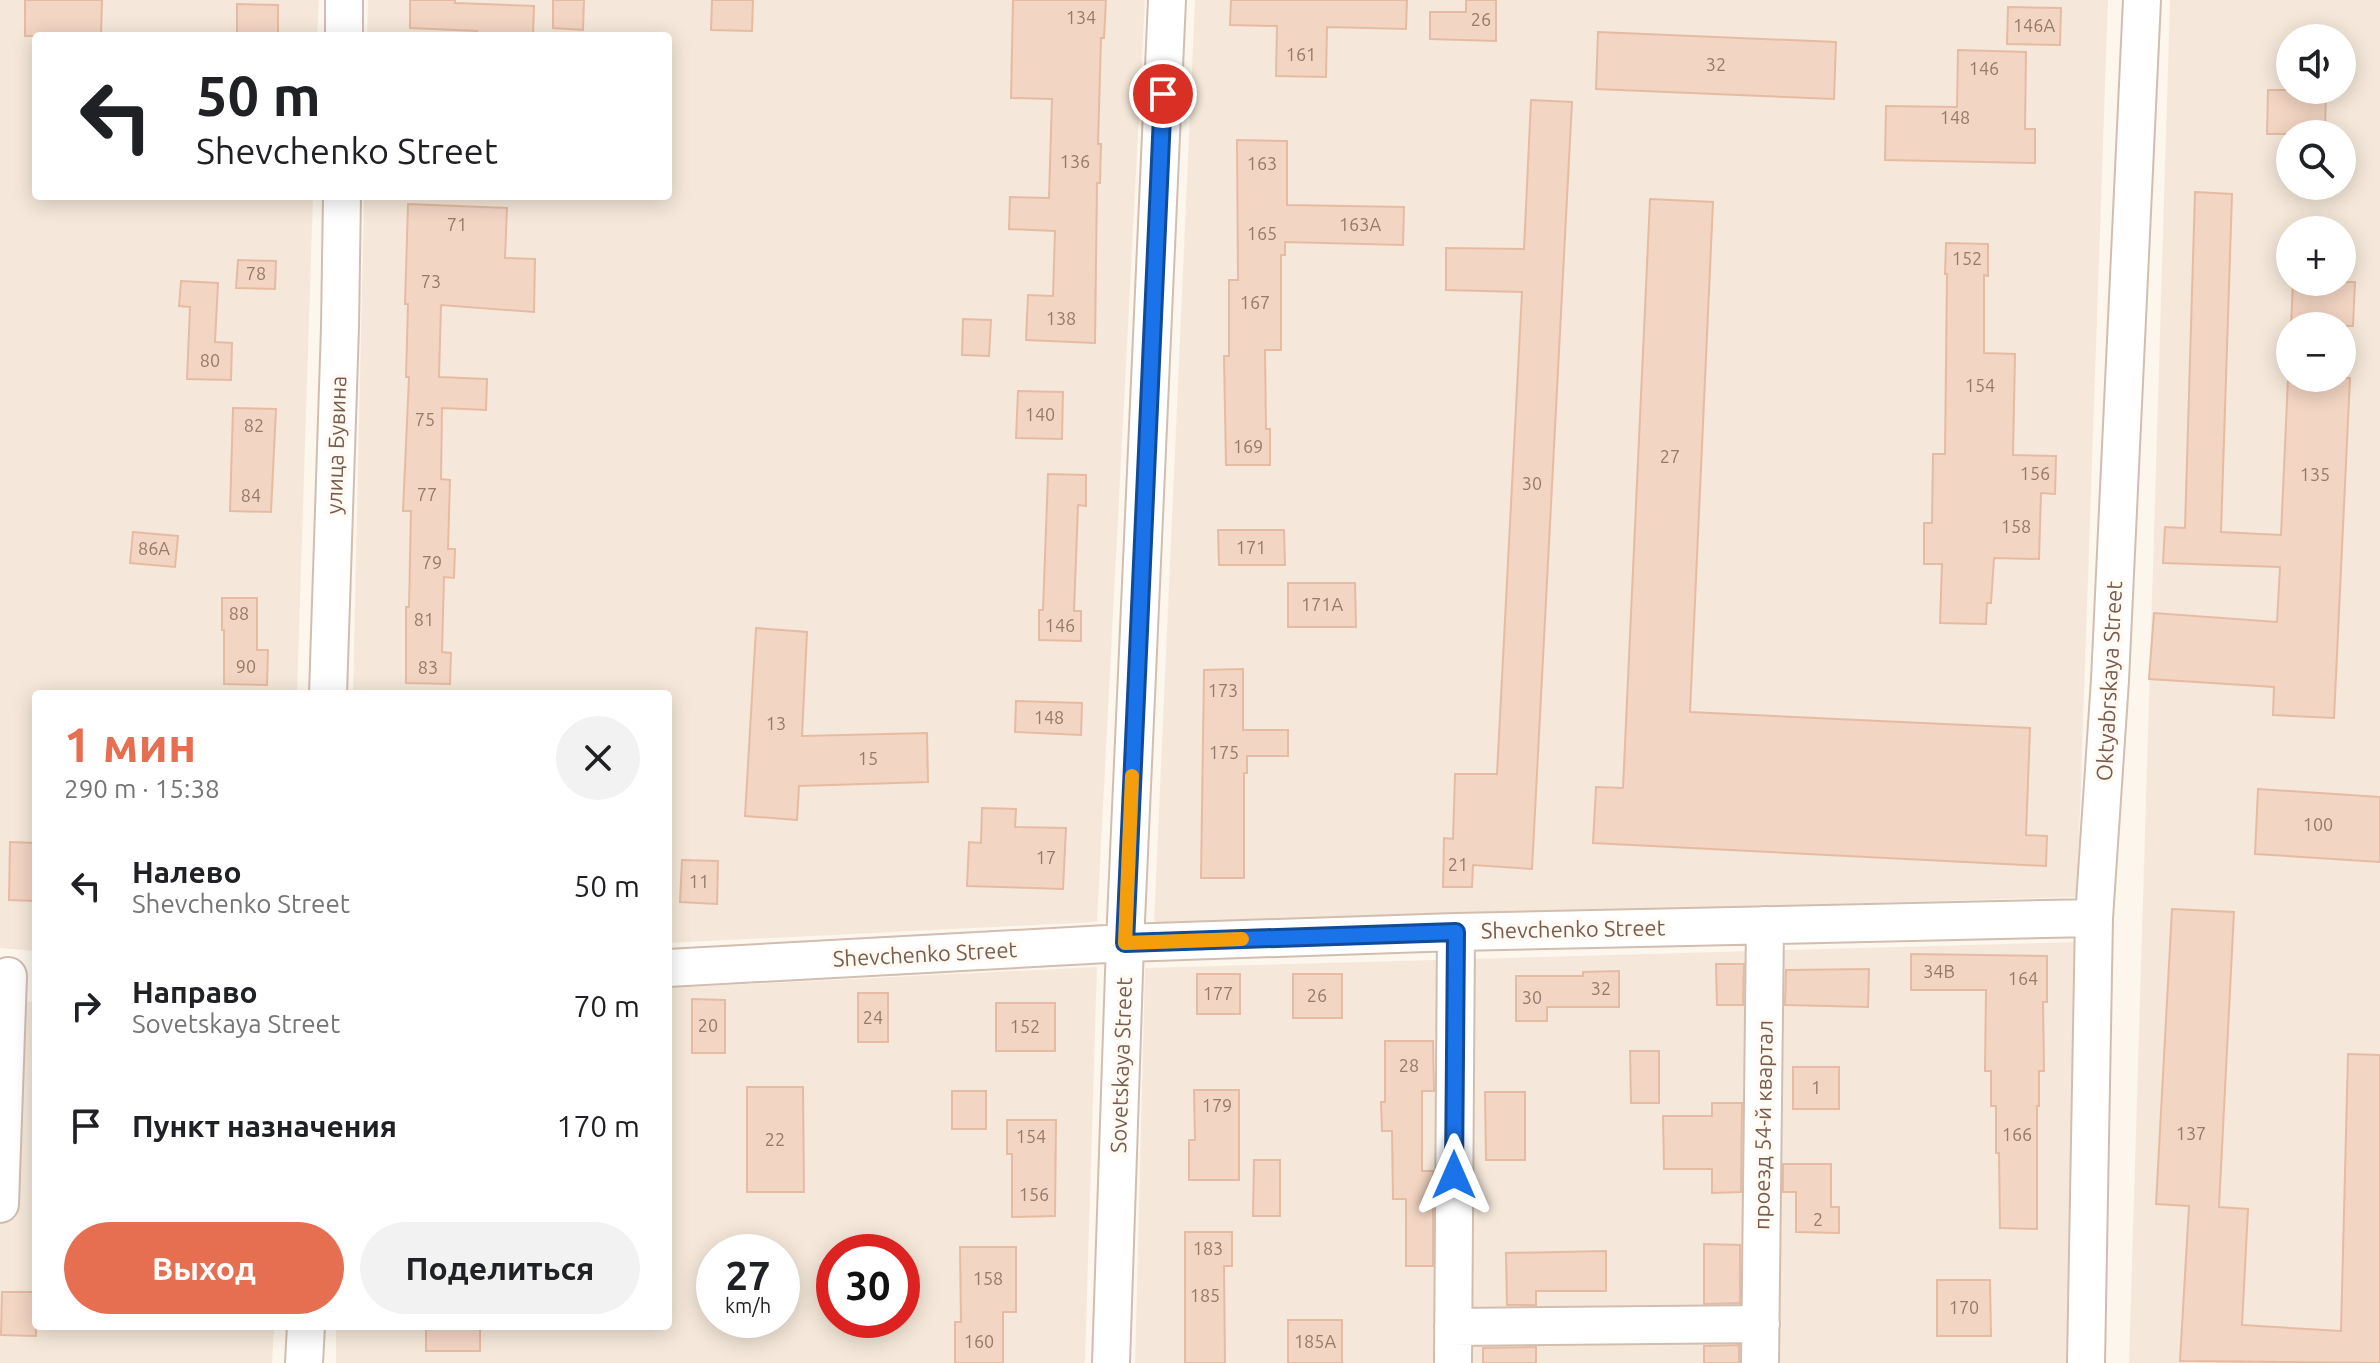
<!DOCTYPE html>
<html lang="ru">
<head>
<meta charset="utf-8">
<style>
  body { margin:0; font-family:Ubuntu,sans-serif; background:#f2f2f2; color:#202124; height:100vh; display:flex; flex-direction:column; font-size:30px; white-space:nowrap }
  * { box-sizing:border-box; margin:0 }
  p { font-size:26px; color:#757577 }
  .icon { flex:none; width:44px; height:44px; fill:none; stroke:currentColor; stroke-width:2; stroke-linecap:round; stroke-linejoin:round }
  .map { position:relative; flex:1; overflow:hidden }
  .side { position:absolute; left:32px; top:690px; width:640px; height:640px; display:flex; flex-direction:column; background:#fff; border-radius:8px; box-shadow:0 4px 20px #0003 }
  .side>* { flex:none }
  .top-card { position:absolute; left:32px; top:32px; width:640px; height:168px; border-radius:8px; box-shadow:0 4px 20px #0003; background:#fff; color:#202124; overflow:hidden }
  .tools { position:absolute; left:2276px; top:24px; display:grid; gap:16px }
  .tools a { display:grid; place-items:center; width:80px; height:80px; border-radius:50%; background:#fff; box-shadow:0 4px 20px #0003; font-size:40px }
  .speed { position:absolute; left:696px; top:1234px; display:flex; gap:16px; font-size:40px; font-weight:700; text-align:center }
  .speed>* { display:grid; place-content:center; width:104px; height:104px; border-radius:50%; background:#fff; box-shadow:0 4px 20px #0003; line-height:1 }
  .speed small { font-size:20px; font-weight:400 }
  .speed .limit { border:12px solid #d22; background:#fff; color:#111 }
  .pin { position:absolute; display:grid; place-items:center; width:68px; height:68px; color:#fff; margin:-34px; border:4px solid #fff; border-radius:50%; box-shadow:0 2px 8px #0007 }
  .me { position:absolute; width:88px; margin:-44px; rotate:0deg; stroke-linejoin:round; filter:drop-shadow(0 0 6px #0008) }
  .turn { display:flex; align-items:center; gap:28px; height:168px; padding:0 32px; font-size:36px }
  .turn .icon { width:104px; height:104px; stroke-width:2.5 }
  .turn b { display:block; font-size:56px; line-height:68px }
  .round { display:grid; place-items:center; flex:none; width:84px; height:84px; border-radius:42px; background:#f2f2f2 }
  .summary { display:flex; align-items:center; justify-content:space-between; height:136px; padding:0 32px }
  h1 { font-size:48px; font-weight:700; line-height:60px; color:#e76f51 }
  .primary-button { display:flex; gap:16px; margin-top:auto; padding:16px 32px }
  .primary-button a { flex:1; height:92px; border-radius:48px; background:#e76f51; color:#fff; font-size:32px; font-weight:700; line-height:92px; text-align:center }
  .primary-button a+a { background:#f2f2f2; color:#202124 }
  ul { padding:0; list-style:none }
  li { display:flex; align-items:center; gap:24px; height:120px; padding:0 32px }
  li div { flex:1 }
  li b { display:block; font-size:30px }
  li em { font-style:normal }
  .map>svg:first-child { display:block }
  .residential { fill:#f5e8da; fill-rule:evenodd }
  .building { fill:#f3d5c3; stroke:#e6bba3; stroke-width:2 }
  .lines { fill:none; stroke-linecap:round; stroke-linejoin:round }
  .street-casing { stroke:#d1beb0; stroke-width:40 }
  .street { stroke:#fff; stroke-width:36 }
  .route-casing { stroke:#114b97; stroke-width:20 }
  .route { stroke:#1a73e8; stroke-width:14 }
  .slow { stroke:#f59e0b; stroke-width:14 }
  .labels { text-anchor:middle; stroke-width:7; stroke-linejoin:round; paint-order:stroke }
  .number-label { font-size:18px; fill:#987a6a }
  .street-label { font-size:22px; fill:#7a5c4d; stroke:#fffaf3 }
</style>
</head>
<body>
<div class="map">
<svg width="2380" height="1363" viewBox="0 0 2380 1363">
  <rect width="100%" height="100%" fill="#fdf6ec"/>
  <path class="residential" d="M0 0H319L317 36H36V196H313L297 694H36V951L0 948Z
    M368 0H1145L1097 922 668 943V694H353L364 196H668V36H367Z
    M1195 0H2108L2077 897 1154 923Z
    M2170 0H2380V1363H2129ZM2290 38H2342V90H2290ZM2290 134H2342V186H2290ZM2290 230H2342V282H2290ZM2290 326H2342V378H2290Z
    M2078 942 2069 1363H1135L1145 968Z
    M1097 967 1085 1363H336V1326H668V988ZM714 1252H782V1320H714ZM834 1252H902V1320H834Z
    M0 1000 36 1002V1326H274L272 1363H0Z"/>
  <path class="building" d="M25 0H102L101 36H25Z
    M410 0H455V3L534 6 533 36H476L477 31 410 28Z
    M553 0H584L583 30 553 28Z
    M712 0H753L752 31 711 30Z
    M1013 0H1106L1104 38H1101L1098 144H1101L1100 183H1097L1095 343 1026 340 1028 295 1053 296 1055 231 1009 229 1010 197 1049 198 1052 99 1011 98Z
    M1231 0H1407L1406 29 1327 27 1326 77 1276 76 1277 26 1230 25Z
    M1466 0H1496V41L1430 39V12H1466Z
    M237 4 278 5V36H237Z
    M2008 7 2061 8 2060 45 2007 44Z
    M1598 32 1836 42 1834 99 1596 89Z
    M1958 50 2026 52 2025 129H2035V163L1885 160 1886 106 1957 107Z
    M2268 90H2326L2325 134H2267Z
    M1531 100 1572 102 1532 869 1473 865 1472 887H1443L1444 838 1453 839 1455 774H1497L1522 292 1446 290V248L1524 249Z
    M1237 140 1287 141V205L1404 207 1403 245 1285 242V255H1281V350H1265L1266 429H1270V465H1226L1224 356H1229V280H1238Z
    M2195 192 2232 194 2221 532 2281 535 2288 378H2350L2334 718 2273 715 2274 687 2149 679 2154 613 2277 622 2280 567 2163 563 2165 527 2185 528Z
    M1650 199 1713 202 1690 712 2030 728 2026 835 2047 836 2046 866 1593 843 1596 787 1623 788Z
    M408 204 507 208 505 258 535 259 534 312 441 305 439 377 487 379 486 410 442 408 441 479 450 480 448 549H455L454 578 444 577 442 652 451 653 450 684 406 683V607H409L411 511H403L409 377H406L408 304H405Z
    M1946 243 1988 244V276L1984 275V353L2015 354 2013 455 2056 456 2055 494 2041 493 2039 559 1994 558 1991 603H1987L1986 624 1940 623 1942 564H1924V523H1932L1933 454H1945L1947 274H1945Z
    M238 260 276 261 275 289 236 288Z
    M181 281 218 283 215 342 232 343 231 380 187 379 190 307 179 306Z
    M2293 282H2355L2353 326H2291Z
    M963 319 991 320 989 356 962 355Z
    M1018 391 1063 392 1062 439 1016 438Z
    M233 408 276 409 271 512 230 511Z
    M1048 474 1086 475V506L1078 505 1074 611H1081V641L1039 640V610H1043Z
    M1218 530H1284L1285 565H1219Z
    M133 532 178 536 175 567 130 563Z
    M1288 583H1355L1356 627H1288Z
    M222 598H257V650H268L267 685 224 684V630H222Z
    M756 628 807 632 802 736 927 733 928 782 799 786 797 820 745 816Z
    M1243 669V730H1288V756H1247V773H1244V878H1201L1204 670Z
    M1016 701 1082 703 1081 735 1015 732Z
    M2258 789 2380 797V862L2255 854Z
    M982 808 1016 809 1015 827 1066 828 1063 889 967 886 969 842 981 843Z
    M10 842 36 843V901L9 900Z
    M682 860 718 861 717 904 680 902Z
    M2172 909 2234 912 2219 1207 2248 1209 2242 1325 2341 1331 2348 1054 2380 1055V1363L2180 1361 2189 1206 2156 1204Z
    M1911 954 2047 956V1002H2043L2044 1071H2039V1106H2037V1229L2000 1228 1999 1153H1996V1106H1991V1071H1985L1986 990H1911Z
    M1716 964H1744L1743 1005H1717Z
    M1869 969 1868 1007 1785 1005 1786 970Z
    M1619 971V1007H1547V1021H1516V976H1583V972Z
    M1197 974H1240V1014H1197Z
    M1293 974H1342V1018H1293Z
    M858 993H888V1042H858Z
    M692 999 725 1000V1053H692Z
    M996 1003H1055V1051H996Z
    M1385 1041H1433L1434 1091H1422V1171H1433V1266H1406V1199H1393L1392 1131H1382L1381 1102H1385Z
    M1630 1051H1659V1103H1631Z
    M1793 1067H1839V1109H1793Z
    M747 1087H803L804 1192H747Z
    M1194 1090H1239V1180H1189V1140H1195Z
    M952 1091H986V1129H952Z
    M1485 1092H1525V1160H1486Z
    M1712 1103H1742L1741 1192 1712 1193V1169H1664L1663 1116H1712Z
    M1007 1120H1056L1055 1216 1012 1217V1154H1007Z
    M1254 1160H1280V1216H1253Z
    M1783 1164H1831V1207H1839V1233L1796 1232V1192H1783Z
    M1185 1232H1232V1266H1224L1225 1363H1185Z
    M1704 1244 1740 1245V1303L1704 1304Z
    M960 1247H1016V1312H1003V1363H955V1322H961Z
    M1606 1251V1291H1536V1305H1507L1506 1253Z
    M1937 1280H1990L1991 1336H1937Z
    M2 1292H36V1336L1 1335Z
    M1288 1320H1342V1363H1288Z
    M426 1326H480V1351H426Z
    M1739 1345V1363H1704V1346Z
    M1536 1347V1363H1483V1348Z"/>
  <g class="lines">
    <defs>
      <path id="street" d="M344 36V0
        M328 694 340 327 342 196
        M668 968 1125 943 1456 932 2094 918
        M0 1204 8 976
        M1453 1327 1761 1324
        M304 1363 306 1326
        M1111 1363 1125 943 1167 0
        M1453 1363 1456 932
        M1760 1363 1765 925
        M2086 1363 2094 918 2110 680 2142 0"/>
    </defs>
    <use href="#street" class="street-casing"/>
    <use href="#street" class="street"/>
  </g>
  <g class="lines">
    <defs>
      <path id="route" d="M1163 94 1125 943 1456 932 1454 1175"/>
    </defs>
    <use href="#route" class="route-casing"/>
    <use href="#route" class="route"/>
    <path class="slow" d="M1132 776 1125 943 1242 939"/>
  </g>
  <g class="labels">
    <g class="number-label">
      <text x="1081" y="24">134</text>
      <text x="1481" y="26">26</text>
      <text x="2034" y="32">146А</text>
      <text x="1301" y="61">161</text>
      <text x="1716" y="71">32</text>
      <text x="1984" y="75">146</text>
      <text x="1955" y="124">148</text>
      <text x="1075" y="168">136</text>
      <text x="1262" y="170">163</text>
      <text x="457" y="231">71</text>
      <text x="1360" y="231">163А</text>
      <text x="1262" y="240">165</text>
      <text x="1967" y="265">152</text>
      <text x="256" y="280">78</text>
      <text x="431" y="288">73</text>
      <text x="1255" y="309">167</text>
      <text x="1061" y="325">138</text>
      <text x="210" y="367">80</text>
      <text x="1980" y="392">154</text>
      <text x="1040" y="421">140</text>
      <text x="425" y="426">75</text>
      <text x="254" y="432">82</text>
      <text x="1248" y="453">169</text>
      <text x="1670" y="463">27</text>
      <text x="2035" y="480">156</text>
      <text x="2315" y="481">135</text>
      <text x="1532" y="490">30</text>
      <text x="427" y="501">77</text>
      <text x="251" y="502">84</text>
      <text x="2016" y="533">158</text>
      <text x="1251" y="554">171</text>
      <text x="154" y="555">86А</text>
      <text x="432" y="569">79</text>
      <text x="1322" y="611">171А</text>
      <text x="239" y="620">88</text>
      <text x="424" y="626">81</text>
      <text x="1060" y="632">146</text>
      <text x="246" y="673">90</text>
      <text x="428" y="674">83</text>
      <text x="1223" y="697">173</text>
      <text x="1049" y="724">148</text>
      <text x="776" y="730">13</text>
      <text x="1224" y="759">175</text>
      <text x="868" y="765">15</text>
      <text x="2318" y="831">100</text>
      <text x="1046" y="864">17</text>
      <text x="1458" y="871">21</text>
      <text x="699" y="888">11</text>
      <text x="1939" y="978">34В</text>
      <text x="2023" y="985">164</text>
      <text x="1601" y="995">32</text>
      <text x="1218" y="1000">177</text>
      <text x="1317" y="1002">26</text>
      <text x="1532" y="1004">30</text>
      <text x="873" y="1024">24</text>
      <text x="708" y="1032">20</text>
      <text x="1025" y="1033">152</text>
      <text x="1409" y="1072">28</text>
      <text x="1816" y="1094">1</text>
      <text x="1217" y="1112">179</text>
      <text x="2191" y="1140">137</text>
      <text x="2017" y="1141">166</text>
      <text x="1031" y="1143">154</text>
      <text x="775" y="1146">22</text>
      <text x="1034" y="1201">156</text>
      <text x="1818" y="1226">2</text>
      <text x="1208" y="1255">183</text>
      <text x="988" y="1285">158</text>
      <text x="1205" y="1302">185</text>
      <text x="1964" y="1314">170</text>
      <text x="979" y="1348">160</text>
      <text x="1315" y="1348">185А</text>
    </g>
    <g class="street-label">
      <text transform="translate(336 445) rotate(-88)" y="8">улица Бувина</text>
      <text transform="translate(2109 681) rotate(-87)" y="8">Oktyabrskaya Street</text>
      <text transform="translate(1573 929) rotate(-1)" y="8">Shevchenko Street</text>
      <text transform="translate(925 954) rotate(-3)" y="8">Shevchenko Street</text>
      <text transform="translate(1121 1065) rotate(-88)" y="8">Sovetskaya Street</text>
      <text transform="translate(1763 1125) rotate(-89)" y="8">проезд 54-й квартал</text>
    </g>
  </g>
</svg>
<div class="tools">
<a><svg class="icon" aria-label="sound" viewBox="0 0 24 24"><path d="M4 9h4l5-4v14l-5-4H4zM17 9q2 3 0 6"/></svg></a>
<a><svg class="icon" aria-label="search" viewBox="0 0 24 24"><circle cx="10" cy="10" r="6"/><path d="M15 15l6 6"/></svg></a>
<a>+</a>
<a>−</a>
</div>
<div class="speed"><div>27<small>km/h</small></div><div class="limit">30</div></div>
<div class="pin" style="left:1163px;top:94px;background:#d93025"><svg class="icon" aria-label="arrive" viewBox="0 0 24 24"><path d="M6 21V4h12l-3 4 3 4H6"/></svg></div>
<svg class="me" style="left:1454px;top:1175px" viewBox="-20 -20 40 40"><path d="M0-17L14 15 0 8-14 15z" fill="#1a73e8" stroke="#fff" stroke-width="4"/></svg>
<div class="top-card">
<div class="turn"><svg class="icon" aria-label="left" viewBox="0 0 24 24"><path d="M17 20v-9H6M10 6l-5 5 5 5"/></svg><div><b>50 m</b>Shevchenko Street</div></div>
</div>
<section class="side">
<div class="summary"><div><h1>1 мин</h1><p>290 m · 15:38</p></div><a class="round"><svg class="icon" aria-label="close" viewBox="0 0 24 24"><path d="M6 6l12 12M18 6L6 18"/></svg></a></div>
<ul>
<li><svg class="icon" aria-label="left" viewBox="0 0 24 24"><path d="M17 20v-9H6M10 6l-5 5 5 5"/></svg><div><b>Налево</b><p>Shevchenko Street</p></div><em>50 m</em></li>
<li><svg class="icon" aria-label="right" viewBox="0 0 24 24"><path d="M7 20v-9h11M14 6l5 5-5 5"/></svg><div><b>Направо</b><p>Sovetskaya Street</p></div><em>70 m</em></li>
<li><svg class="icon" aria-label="arrive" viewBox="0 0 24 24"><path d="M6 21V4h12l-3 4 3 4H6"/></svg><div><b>Пункт назначения</b></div><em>170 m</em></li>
</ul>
<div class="primary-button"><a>Выход</a><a>Поделиться</a></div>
</section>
</div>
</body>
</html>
